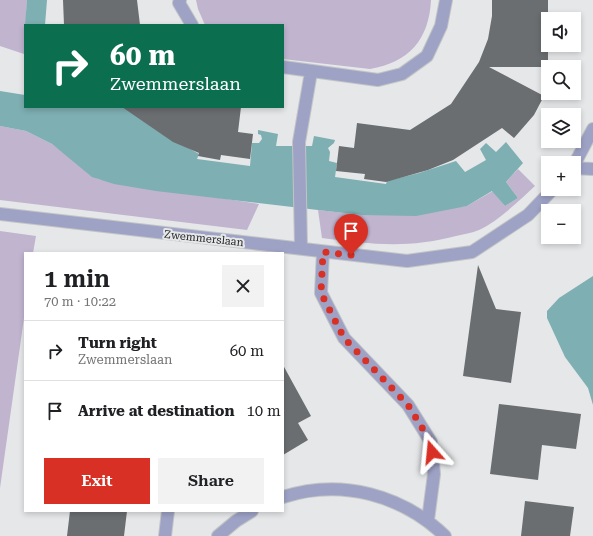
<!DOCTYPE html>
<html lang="en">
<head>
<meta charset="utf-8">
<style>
  body { margin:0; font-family:"Roboto Serif",serif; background:#f2f2f2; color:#202124; height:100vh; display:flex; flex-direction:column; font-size:15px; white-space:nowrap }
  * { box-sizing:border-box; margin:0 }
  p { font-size:13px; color:#757577 }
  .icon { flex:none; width:22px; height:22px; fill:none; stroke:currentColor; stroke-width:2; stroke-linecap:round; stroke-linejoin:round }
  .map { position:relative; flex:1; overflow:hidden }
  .details { position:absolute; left:24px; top:252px; width:260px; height:260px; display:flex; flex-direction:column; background:#fff; border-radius:0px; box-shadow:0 2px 6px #0003 }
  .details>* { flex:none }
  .guide { position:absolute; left:24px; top:24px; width:260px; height:84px; border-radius:0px; box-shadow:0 2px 6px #0003; background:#0b6e4f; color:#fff; overflow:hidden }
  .controls { position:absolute; left:541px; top:12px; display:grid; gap:8px }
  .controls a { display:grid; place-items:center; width:40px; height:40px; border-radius:0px; background:#fff; box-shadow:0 2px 6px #0003; font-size:20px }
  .pin { position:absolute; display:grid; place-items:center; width:34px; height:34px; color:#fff; margin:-41px -17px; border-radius:50% 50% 50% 0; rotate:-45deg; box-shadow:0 0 4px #0007 }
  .pin .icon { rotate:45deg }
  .me { position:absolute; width:44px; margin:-22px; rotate:342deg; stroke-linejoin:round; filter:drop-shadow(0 0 3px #0008) }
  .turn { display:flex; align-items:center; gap:14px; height:84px; padding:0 20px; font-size:18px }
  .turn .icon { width:52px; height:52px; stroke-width:2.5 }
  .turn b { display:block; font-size:28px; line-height:34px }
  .round { display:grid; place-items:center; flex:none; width:42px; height:42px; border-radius:0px; background:#f2f2f2 }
  .summary { display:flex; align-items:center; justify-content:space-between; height:68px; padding:0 20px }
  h1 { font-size:24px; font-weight:600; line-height:30px }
  .button { display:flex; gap:8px; margin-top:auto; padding:8px 20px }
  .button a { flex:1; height:46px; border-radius:0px; background:#d93025; color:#fff; font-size:16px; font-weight:600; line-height:46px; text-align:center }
  .button a+a { background:#f2f2f2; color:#202124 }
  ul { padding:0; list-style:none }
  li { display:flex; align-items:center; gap:12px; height:60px; padding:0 20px; border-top:1px solid #e0e0e0 }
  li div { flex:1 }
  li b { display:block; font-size:15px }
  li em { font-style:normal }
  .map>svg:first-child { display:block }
  .green { fill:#c0b4cf }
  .water { fill:#7eafb2 }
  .building { fill:#6b6e70 }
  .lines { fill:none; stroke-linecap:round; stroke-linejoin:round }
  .street-casing { stroke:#c2c4c6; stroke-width:14 }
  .street { stroke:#9ea2c5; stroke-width:12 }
  .route { stroke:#d93025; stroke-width:7; stroke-dasharray:0 12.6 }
  .labels { text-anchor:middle; stroke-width:4; stroke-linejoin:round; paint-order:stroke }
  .street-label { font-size:11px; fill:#242425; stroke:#e5e7e9 }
</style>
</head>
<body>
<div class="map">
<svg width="593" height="536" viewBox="0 0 593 536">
  <rect width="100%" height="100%" fill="#e5e7e9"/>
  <path class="green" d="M0 0H27L24 54 0 46Z
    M196 0H431C429 40 409 62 370 69L283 59V25H205L198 9Z
    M0 126 26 131 52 144 98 179 259 204 247 230 0 200Z
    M518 169 535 186C520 200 497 222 479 230 472 233 463 234 456 236 407 249 370 244 322 238L318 210 363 215 467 206 493 191 505 206 518 198 506 182Z
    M0 231 36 236 33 253H25V311L0 488Z"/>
  <path class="water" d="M27 0H47L45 25H25Z
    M0 91 25 95V107H131L178 142 199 154 197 159 250 166 252 143H259L262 139 261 135 258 134V130L278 134 276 146H312L314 136 335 140 334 143 328 148 330 152 329 161 337 163 335 177 386 184 387 181 419 173 456 161 465 172 486 160 480 149 486 143 496 152 506 142 523 163 506 182 518 198 505 206 492 191 467 206 416 216 362 215 318 210 156 191 114 184 92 177 52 144 26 131 0 126Z
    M593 276V405L588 388 565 357 547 318V311L559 298Z"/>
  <path class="building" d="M63 0H137L140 25H64Z
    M492 0H548V67H489L544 96 534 115 514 138 502 128 453 160 428 170 386 182 364 179 365 174 336 171 339 146 354 148 357 123 410 130 451 104 479 62 488 39 492 16Z
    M122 107H241L238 132 253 134 250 159 221 155 220 160 198 156 199 153 173 142Z
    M478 265 496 309 521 312 511 383 463 376Z
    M283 365 311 416 298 423 308 440 283 455Z
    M499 404 581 414 576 449 542 445 538 480 490 474Z
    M525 501 574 507 570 536H521Z
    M70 511H127L124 536H67Z"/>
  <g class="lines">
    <defs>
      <path id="street" d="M180 0 179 3 192 25
        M283 67 378 80 402 74 427 56 441 26 446 0
        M574 165 593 129
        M574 168 593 169
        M0 214 407 261 472 252 528 215 553 189
        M301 248 299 142 311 72
        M323 252 321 293 344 338 408 405 431 442 434 474 428 520
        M283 497C341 478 402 495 445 536
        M165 536 168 511
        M218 536 236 521 252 511"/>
    </defs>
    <use href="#street" class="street-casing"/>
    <use href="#street" class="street"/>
  </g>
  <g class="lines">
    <path class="route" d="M351 255 323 252 321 293 344 338 408 405 431 442 432 452"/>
  </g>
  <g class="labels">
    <g class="street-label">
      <text transform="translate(204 238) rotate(6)" y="4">Zwemmerslaan</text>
    </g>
  </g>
</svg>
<div class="controls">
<a><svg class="icon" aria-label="sound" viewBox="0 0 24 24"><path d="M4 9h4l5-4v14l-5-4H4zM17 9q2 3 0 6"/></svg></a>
<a><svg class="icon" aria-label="search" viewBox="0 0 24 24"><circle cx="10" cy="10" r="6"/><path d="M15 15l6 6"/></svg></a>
<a><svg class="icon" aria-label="layers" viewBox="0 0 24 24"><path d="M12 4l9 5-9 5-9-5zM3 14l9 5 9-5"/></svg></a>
<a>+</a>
<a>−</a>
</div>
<div class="pin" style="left:351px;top:255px;background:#d93025"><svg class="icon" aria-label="arrive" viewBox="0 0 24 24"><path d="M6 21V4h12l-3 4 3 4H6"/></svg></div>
<svg class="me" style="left:432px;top:452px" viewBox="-20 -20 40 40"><path d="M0-17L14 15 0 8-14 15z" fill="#d93025" stroke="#fff" stroke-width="4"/></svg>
<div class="guide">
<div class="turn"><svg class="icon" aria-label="right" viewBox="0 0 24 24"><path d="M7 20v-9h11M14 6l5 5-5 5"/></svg><div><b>60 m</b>Zwemmerslaan</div></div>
</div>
<section class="details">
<div class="summary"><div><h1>1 min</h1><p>70 m · 10:22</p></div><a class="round"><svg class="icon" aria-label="close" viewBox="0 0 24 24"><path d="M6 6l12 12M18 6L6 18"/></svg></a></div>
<ul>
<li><svg class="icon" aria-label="right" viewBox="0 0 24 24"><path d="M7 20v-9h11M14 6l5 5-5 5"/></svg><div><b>Turn right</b><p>Zwemmerslaan</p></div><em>60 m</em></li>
<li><svg class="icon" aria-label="arrive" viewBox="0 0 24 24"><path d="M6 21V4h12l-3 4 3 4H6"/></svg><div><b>Arrive at destination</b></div><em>10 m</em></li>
</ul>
<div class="button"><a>Exit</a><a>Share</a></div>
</section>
</div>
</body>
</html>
